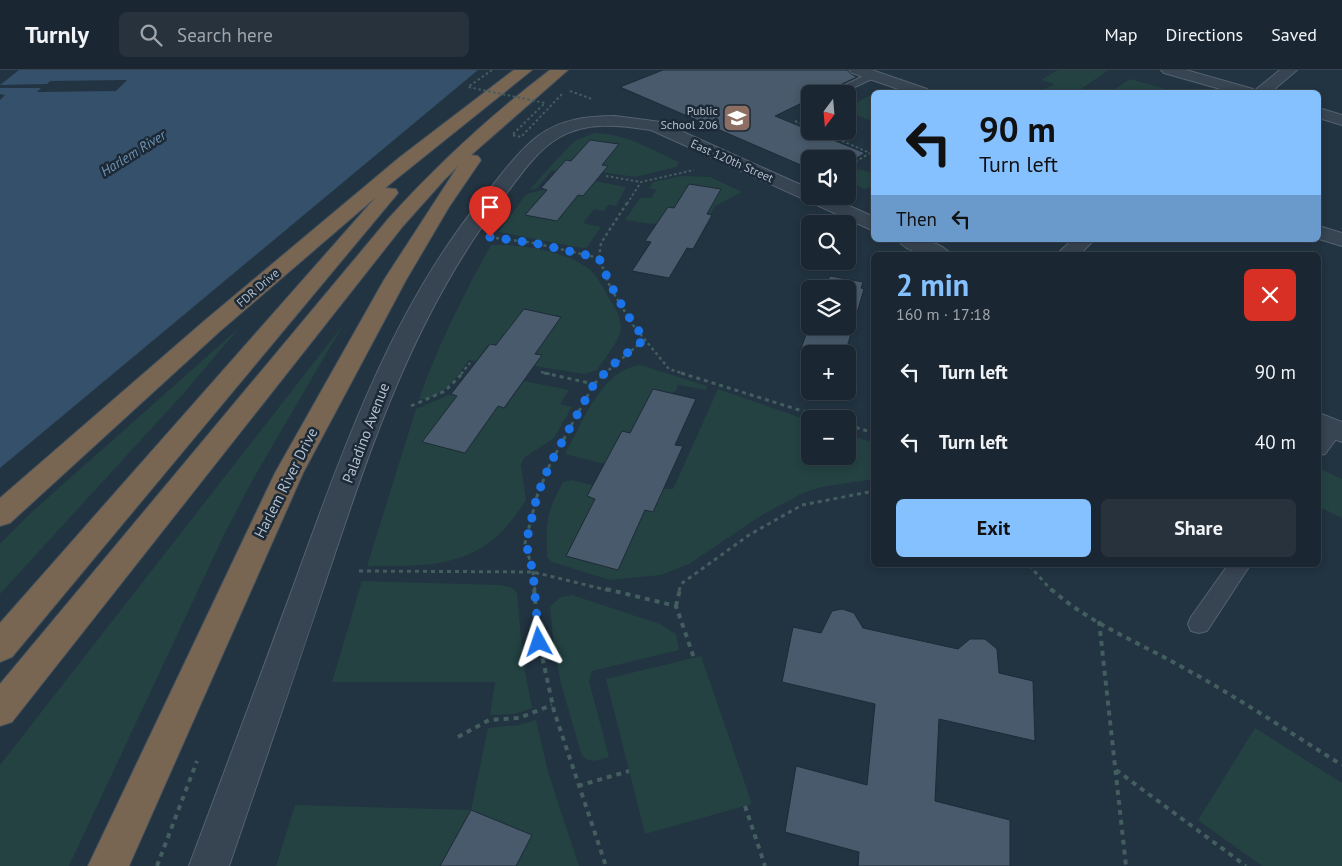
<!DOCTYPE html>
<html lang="en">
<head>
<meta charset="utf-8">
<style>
  body { margin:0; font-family:"PT Sans",sans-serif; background:#27323d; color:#f1f3f6; height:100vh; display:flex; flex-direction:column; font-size:19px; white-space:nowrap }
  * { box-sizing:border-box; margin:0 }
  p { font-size:16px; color:#9fa5ab }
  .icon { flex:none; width:28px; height:28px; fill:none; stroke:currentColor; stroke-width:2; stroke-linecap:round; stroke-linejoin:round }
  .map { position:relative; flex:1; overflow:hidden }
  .side { position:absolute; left:871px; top:182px; width:450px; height:315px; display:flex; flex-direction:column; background:#1a2631; border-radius:8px; box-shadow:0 2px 8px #0003,0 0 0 1px #38434d }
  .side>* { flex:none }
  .hud { position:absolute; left:871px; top:20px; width:450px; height:152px; border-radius:8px; box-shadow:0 2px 8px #0003,0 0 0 1px #38434d; background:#85c0ff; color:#111; overflow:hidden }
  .needle { width:32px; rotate:196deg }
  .controls { position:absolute; left:801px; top:15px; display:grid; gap:10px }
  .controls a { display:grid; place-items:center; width:55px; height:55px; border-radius:8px; background:#1a2631; box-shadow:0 2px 8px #0003,0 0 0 1px #38434d; font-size:25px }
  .pin { position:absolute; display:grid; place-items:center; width:42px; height:42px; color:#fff; margin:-51px -21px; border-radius:50% 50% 50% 0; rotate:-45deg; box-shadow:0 0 5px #0007 }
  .pin .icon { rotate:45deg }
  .me { position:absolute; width:55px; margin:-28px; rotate:355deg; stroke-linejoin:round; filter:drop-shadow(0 0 4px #0008) }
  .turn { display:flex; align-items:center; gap:18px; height:105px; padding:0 25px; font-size:22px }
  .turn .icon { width:65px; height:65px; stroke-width:2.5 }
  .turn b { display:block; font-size:35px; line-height:42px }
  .then { display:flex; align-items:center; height:48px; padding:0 25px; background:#0003; gap:10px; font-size:19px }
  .round { display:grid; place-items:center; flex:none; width:52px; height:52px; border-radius:8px; background:#27323d }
  .overview { display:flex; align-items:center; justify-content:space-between; height:85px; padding:0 25px }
  h1 { font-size:30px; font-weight:700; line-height:38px; color:#85c0ff }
  .button { display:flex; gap:10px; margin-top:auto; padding:10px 25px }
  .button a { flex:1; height:58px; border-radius:8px; background:#85c0ff; color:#111; font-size:20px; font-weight:700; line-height:58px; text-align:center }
  .button a+a { background:#27323d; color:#f1f3f6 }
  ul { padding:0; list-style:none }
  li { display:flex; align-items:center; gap:15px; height:70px; padding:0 25px }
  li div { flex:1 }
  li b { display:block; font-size:19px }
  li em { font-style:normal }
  header { display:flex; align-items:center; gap:30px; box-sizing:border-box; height:70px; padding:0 25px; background:#1a2631; border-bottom:1px solid #38434d }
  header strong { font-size:24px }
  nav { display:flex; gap:28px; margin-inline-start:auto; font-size:18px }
  .search { width:350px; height:45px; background:#27323d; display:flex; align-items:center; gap:12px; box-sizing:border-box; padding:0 18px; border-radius:8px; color:#9fa5ab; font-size:19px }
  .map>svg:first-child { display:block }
  .green { fill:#244242 }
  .water { fill:#34506a }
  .pier { fill:#223341 }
  .building { fill:#485a6b; stroke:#1e2b38 }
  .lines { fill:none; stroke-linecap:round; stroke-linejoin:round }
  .service-casing { stroke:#55626f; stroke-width:2 }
  .minor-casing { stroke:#55626f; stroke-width:2 }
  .motorway-casing { stroke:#424f5c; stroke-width:2 }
  .path-far3 { stroke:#425e5f; stroke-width:2; stroke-dasharray:2.5 2.5; stroke-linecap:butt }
  .path-far2 { stroke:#425e5f; stroke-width:2.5; stroke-dasharray:3 3; stroke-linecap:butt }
  .path-far1 { stroke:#425e5f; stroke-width:3; stroke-dasharray:4 4; stroke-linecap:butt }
  .path { stroke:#425e5f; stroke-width:4; stroke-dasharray:5 5; stroke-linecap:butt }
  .service { fill:#374451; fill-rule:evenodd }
  .minor { fill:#374451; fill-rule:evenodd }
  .motorway { fill:#786653; fill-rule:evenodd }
  .path-bridge { stroke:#425e5f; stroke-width:2; stroke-dasharray:2.5 2.5; stroke-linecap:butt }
  .route { stroke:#1a73e8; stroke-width:9; stroke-dasharray:0 16.2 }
  .labels { text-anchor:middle; stroke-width:5; stroke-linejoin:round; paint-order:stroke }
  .far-poi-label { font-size:12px; fill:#b3bfcc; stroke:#1c2936; text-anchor:end }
  .far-street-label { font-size:12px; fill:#b3bfcc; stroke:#1c2936 }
  .far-water-label { font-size:14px; font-style:italic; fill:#7093b2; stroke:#1c2936 }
  .street-label { font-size:15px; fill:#b3bfcc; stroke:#1c2936 }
</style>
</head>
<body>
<header>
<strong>Turnly</strong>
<div class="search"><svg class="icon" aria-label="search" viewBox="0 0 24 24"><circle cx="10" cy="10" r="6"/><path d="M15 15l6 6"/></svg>Search here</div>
<nav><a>Map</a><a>Directions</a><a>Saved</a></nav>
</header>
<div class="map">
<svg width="1342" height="796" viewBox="0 0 1342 796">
  <rect width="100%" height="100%" fill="#223341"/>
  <path class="green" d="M1058 0H1109L1078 21 1081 22H1040L1054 14 1041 10Z
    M1130 9 1176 22H1110Z
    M874 23V52L848 42V37Z
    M595 63C627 64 650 79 679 92L677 97 635 107 602 102V95L618 75 590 70 571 91 566 90 556 102 552 100 537 118 529 120 571 74 576 70Z
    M858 99 874 103V117L864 119 848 111V105Z
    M682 106 710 107 742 122 715 136 710 145 707 144 721 119 689 114 674 138 668 137 657 153 651 154 625 150 640 128H651L656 120 649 118 653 112Z
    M595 111 626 117 616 136 608 135 604 141 594 139 583 153 601 157 587 177 582 178 499 162 526 124 547 119 525 145 557 151 578 125 583 126Z
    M491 175C517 173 570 182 590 200 598 207 604 219 609 228 614 236 621 247 621 257 620 271 605 288 597 300L585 304 534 296 541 285 489 274 476 291 469 290C456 307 443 330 419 329 438 275 463 225 491 175Z
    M343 255 252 411 224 465 69 796H0V695Z
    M240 257 183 324 0 524V474L34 440Z
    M640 295 707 316 706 320 678 315 675 322 671 323 653 319 630 363 622 361 605 394 565 384C582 354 601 300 640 295Z
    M524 311 569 320 560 334 572 337 554 368 524 388 521 395 526 430C484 498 439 496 367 496L416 339 451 324 457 326 465 383 498 336 505 338Z
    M718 319 810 351V386H848V364L874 373V409L822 417 803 423 762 445 689 494 661 505 610 510 552 492 547 487C546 452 546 443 563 412L571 410 593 415 595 429 566 486 618 500 645 440 653 442 663 419H673Z
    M1319 398 1342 409V448L1319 437Z
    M362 511 500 515 513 518 517 523 523 591 532 638 514 644 490 645 495 612H332Z
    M572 525 660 554 676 564 679 580 592 601 589 611 609 687C599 690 591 694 582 686L561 614 554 578 550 536 561 527Z
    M701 586 752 734 645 764 606 609Z
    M536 650 549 705 579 796H516L531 765 471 740 440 796H276L295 735 471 740 488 658 519 655Z
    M1255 658 1342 713V796H1262L1198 750Z"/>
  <path class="water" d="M19 0H478L0 398V30L5 25 0 24V15Z"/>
  <path class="pier" d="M127 10 116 21 37 22 41 18H0V15L47 14 50 11Z"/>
  <path class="building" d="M663 0H847L851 4 857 7 821 24H810V29L775 46 865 83 848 93V89H810V99L620 17Z
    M590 70 619 74 602 95 608 96 583 126 578 125 557 151 525 145 547 120 541 118 566 90 571 91Z
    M689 114 721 119 707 144 712 145 693 179 687 178 669 208 632 201 651 172 645 171 668 137 674 138Z
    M830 206 863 212 861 218 864 219 845 284H799L810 254V256H848V219H823Z
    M524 239 561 247 535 284 542 285 504 338 498 336 465 383 422 372 457 326 451 324 490 274 496 275Z
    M653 319 696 329 675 375 683 376 653 442 645 440 618 500 566 486 595 429 587 426 622 361 630 363Z
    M842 539 854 543 863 558 958 579 970 569H985L997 579 999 603 1033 611 1035 671 939 649 935 731 1010 750V796H858L859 782 785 762 796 696 867 715 875 634 782 612 793 557 821 563 832 541Z
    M471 740 532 765 516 796H440Z"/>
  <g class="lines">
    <defs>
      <path id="service" d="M872 2 877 5 876 7 840 24H826Z
        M1334 353 1340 355 1342 361 1325 384 1319 385C1319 372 1318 357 1334 353Z
        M1228 495H1250L1207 561 1199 563 1191 561 1188 554 1191 547Z"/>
      <path id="minor" d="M849 0H872L927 19 929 22H907L852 3Z
        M1161 0H1186L1253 19 1254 21 1280 0H1297L1271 22H1231L1164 3Z
        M1319 38 1342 45V55L1319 48Z
        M615 46 661 52 810 119V126H827L874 147V161L651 60C619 55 586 51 558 68 535 82 519 107 503 128 415 241 370 378 325 513 294 607 261 702 229 796H189C225 700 261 605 296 509 344 377 392 240 481 130 499 108 516 83 538 66 561 49 588 46 615 46Z
        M1319 156 1342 163V176L1319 169Z
        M898 170C915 170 940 169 951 185 934 185 909 186 898 170Z
        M1072 170H1094L1079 185H1056Z
        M1319 343 1342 352V372L1319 363Z"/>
      <path id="motorway" d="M514 0H532L385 118 396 119 398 123 12 587 0 592V553L376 127 219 262 10 453 0 456V428L203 252 400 87Z
        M550 0H568L471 85 478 86 481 90 449 137 406 210 303 403 129 796H88L275 403 384 210 458 96 445 109 403 156 12 652 0 656V614L389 148C438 94 492 44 550 0Z"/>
    </defs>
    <use href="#service" class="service-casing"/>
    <use href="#minor" class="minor-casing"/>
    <use href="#motorway" class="motorway-casing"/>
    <path class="path-far3" d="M570 21 592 29
      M795 51 810 58
      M819 61 870 83 848 96
      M606 106 641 112
      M627 134 641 112 694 100"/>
    <path class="path-far2" d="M496 168 534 173 599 188 611 219 633 255 669 299 685 304
      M599 188 601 173 627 133
      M541 302 550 304
      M461 304 470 293
      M604 304 645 269"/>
    <path class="path-far1" d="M544 303 594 314
      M681 303 828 349
      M411 336 445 321 463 303
      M848 355 874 363
      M1029 495 1052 521
      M359 501 533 502 611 521
      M535 521 533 502 525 473 537 426 550 394 594 314 605 303
      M679 521 681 514 749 465 802 435 874 421"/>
    <path class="path" d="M534 519 539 572 554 641 606 796
      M606 519 676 536 694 588
      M1051 519C1089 553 1138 572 1182 597 1237 627 1289 662 1342 695
      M676 536 680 519
      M1099 551 1126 796
      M458 667 489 650 519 648 552 635
      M1116 700 1246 796
      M578 716 629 701
      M745 736 765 796
      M157 796 197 691"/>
    <use href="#service" class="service"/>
    <use href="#minor" class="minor"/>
    <use href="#motorway" class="motorway"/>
    <path class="path-bridge" d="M492 0 468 17 545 33 512 65 521 67 563 23"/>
  </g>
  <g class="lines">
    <path class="route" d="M490 167 534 173 599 188C611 218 625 244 645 269L617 291 594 314 550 394 537 426 526 473 533 502 539 572"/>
  </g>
  <defs>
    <symbol id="school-square" viewBox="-11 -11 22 22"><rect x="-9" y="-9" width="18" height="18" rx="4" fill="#8d6e63" stroke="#1c2936"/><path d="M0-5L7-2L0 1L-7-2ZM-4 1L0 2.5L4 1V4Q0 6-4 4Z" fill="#fff"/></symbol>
  </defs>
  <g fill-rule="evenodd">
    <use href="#school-square" x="721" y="32" width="32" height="32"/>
  </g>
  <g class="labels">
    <g class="far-poi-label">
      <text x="718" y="45">Public<tspan x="718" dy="14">School 206</tspan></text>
    </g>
    <g class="far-street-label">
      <text transform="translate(732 91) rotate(24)" y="4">East 120th Street</text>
      <text transform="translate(258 218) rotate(-41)" y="4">FDR Drive</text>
    </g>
    <g class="far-water-label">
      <text transform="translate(133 83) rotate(-32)" y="5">Harlem River</text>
    </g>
    <g class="street-label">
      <text transform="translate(366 363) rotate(-69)" y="5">Paladino Avenue</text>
      <text transform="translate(286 413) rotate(-63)" y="5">Harlem River Drive</text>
    </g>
  </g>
</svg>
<div class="controls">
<a><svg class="needle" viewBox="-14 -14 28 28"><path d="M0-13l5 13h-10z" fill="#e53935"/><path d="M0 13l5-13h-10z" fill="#9fa5ab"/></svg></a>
<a><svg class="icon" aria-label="sound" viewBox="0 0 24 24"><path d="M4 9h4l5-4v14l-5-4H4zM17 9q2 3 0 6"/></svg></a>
<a><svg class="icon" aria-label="search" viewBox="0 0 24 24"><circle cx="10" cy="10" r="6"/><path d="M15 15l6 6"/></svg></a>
<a><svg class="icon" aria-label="layers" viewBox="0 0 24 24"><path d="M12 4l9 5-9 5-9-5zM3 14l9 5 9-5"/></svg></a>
<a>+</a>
<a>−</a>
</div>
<div class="pin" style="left:490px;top:167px;background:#d93025"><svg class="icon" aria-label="arrive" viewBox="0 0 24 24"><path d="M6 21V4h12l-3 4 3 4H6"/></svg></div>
<svg class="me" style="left:539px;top:572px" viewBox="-20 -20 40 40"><path d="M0-17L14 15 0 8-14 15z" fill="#1a73e8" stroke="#fff" stroke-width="4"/></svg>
<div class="hud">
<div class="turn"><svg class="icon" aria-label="left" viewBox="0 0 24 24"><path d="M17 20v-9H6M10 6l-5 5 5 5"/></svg><div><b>90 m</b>Turn left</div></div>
<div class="then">Then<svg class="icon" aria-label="left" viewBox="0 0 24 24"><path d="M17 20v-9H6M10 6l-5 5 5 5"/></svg></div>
</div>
<section class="side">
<div class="overview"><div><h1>2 min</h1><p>160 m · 17:18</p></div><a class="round" style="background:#d93025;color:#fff"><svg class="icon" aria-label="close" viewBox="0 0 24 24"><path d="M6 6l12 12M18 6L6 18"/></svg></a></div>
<ul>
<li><svg class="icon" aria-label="left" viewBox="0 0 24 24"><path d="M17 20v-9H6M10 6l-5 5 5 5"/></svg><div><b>Turn left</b></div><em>90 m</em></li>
<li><svg class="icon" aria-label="left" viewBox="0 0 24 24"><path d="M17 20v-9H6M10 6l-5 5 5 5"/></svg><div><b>Turn left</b></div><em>40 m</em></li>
</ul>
<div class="button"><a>Exit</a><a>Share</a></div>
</section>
</div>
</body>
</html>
